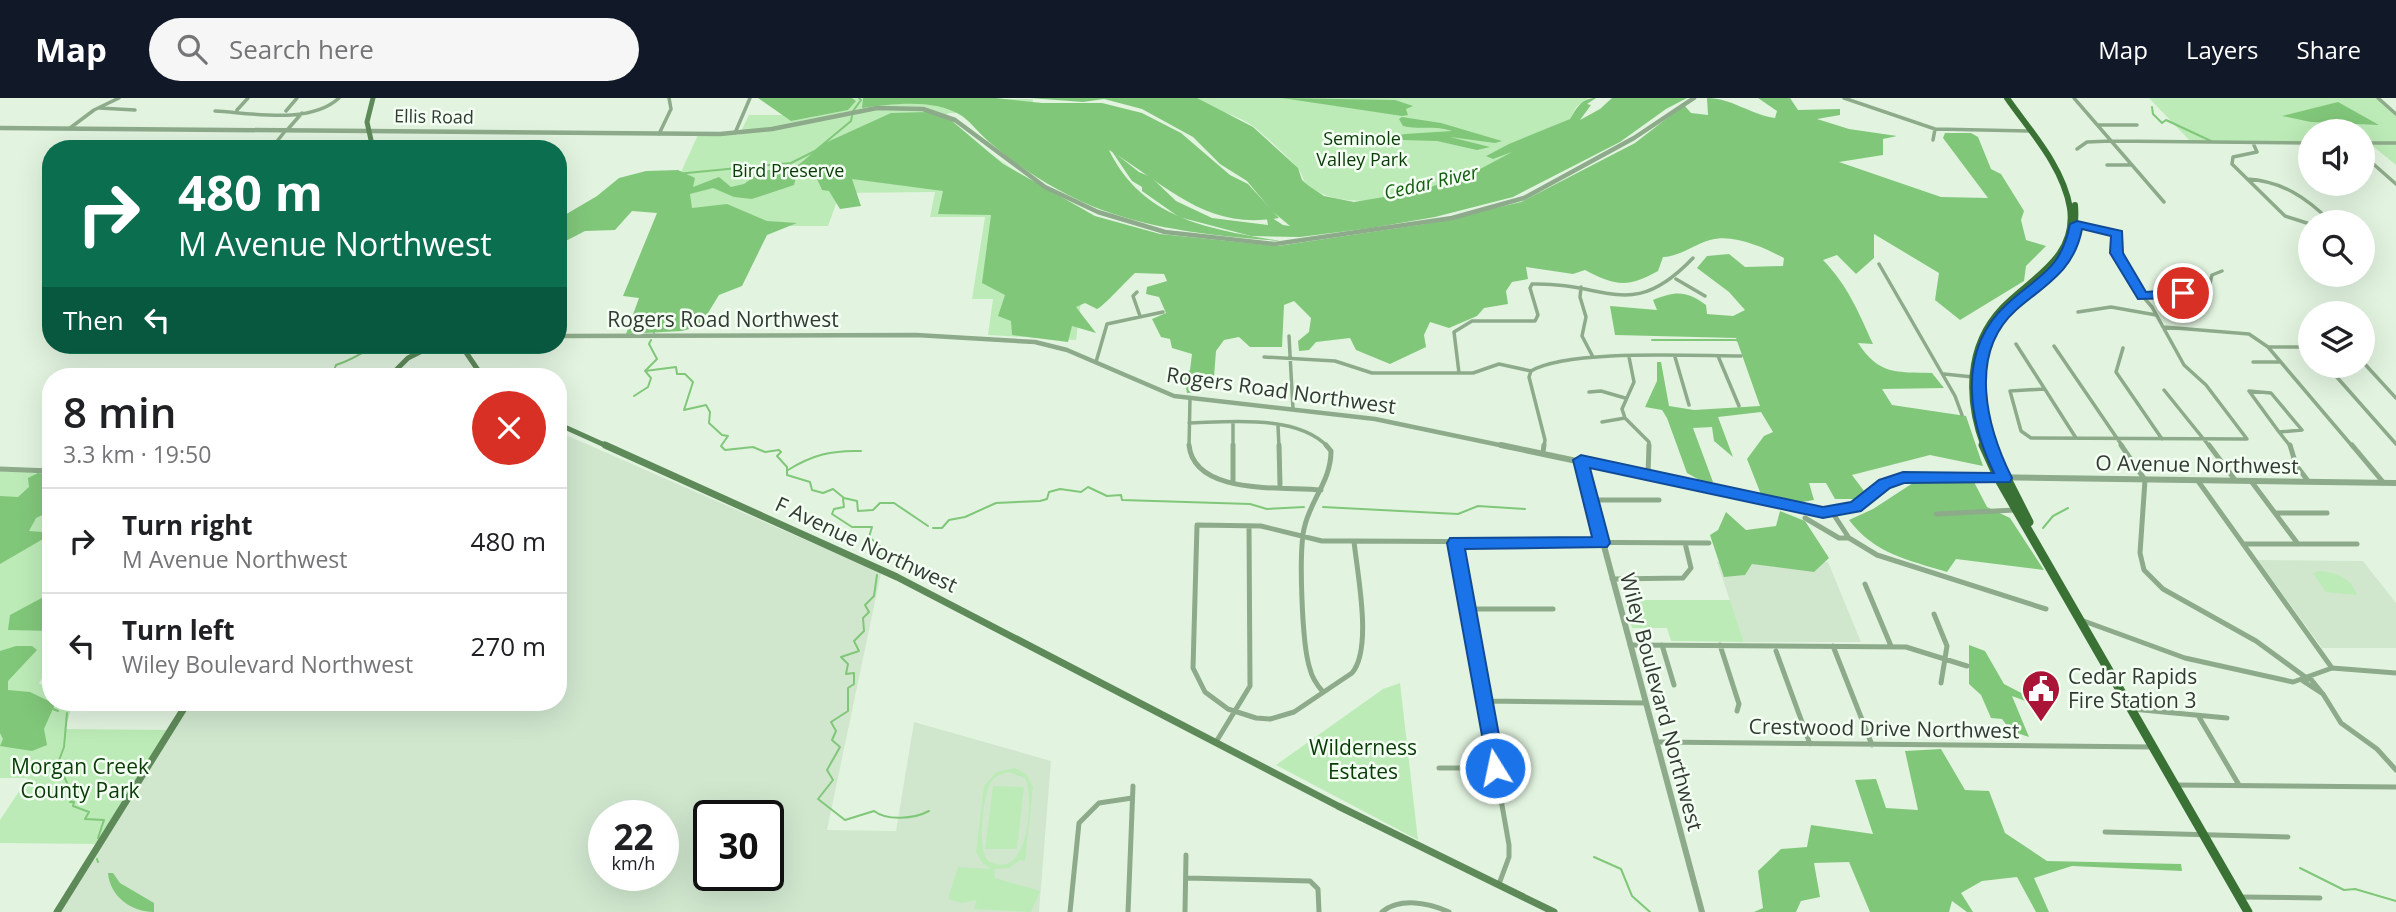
<!DOCTYPE html>
<html lang="en">
<head>
<meta charset="utf-8">
<style>
  body { margin:0; font-family:"Open Sans",sans-serif; background:#f6f6f6; color:#202124; height:100vh; display:flex; flex-direction:column; font-size:26px; white-space:nowrap }
  * { box-sizing:border-box; margin:0 }
  p { font-size:23px; color:#757577 }
  .icon { flex:none; width:38px; height:38px; fill:none; stroke:currentColor; stroke-width:2; stroke-linecap:round; stroke-linejoin:round }
  .map { position:relative; flex:1; overflow:hidden }
  .drawer { position:absolute; left:42px; top:270px; width:525px; height:343px; display:flex; flex-direction:column; background:#fff; border-radius:28px; box-shadow:0 7px 28px #0002 }
  .drawer>* { flex:none }
  .top-card { position:absolute; left:42px; top:42px; width:525px; height:214px; border-radius:28px; box-shadow:0 7px 28px #0002; background:#0b6e4f; color:#fff; overflow:hidden }
  .fabs { position:absolute; left:2298px; top:21px; display:grid; gap:14px }
  .fabs a { display:grid; place-items:center; width:77px; height:77px; border-radius:50%; background:#fff; box-shadow:0 7px 28px #0002; font-size:35px }
  .speed { position:absolute; left:588px; top:702px; display:flex; gap:14px; font-size:35px; font-weight:700; text-align:center }
  .speed>* { display:grid; place-content:center; width:91px; height:91px; border-radius:50%; background:#fff; box-shadow:0 7px 28px #0002; line-height:1 }
  .speed small { font-size:18px; font-weight:400 }
  .speed .limit { border:4px solid #111; border-radius:10px; background:#fff; color:#111 }
  .pin { position:absolute; display:grid; place-items:center; width:60px; height:60px; color:#fff; margin:-30px; border:4px solid #fff; border-radius:50%; box-shadow:0 2px 7px #0007 }
  .me { position:absolute; width:77px; margin:-38px; rotate:350deg; stroke-linejoin:round; filter:drop-shadow(0 0 5px #0008) }
  .turn { display:flex; align-items:center; gap:24px; height:147px; padding:0 21px; font-size:32px }
  .turn .icon { width:91px; height:91px; stroke-width:2.5 }
  .turn b { display:block; font-size:49px; line-height:60px }
  .then { display:flex; align-items:center; height:66px; padding:0 21px; background:#0003; gap:14px; font-size:26px }
  .round { display:grid; place-items:center; flex:none; width:74px; height:74px; border-radius:37px; background:#f6f6f6 }
  .head { display:flex; align-items:center; justify-content:space-between; height:119px; padding:0 21px }
  h1 { font-size:42px; font-weight:600; line-height:52px }
  ul { padding:0; list-style:none }
  li { display:flex; align-items:center; gap:21px; height:105px; padding:0 21px; border-top:2px solid #e0e0e0 }
  li div { flex:1 }
  li b { display:block; font-size:26px }
  li em { font-style:normal }
  header { display:flex; align-items:center; gap:42px; box-sizing:border-box; height:98px; padding:0 35px; background:#111827; color:#fff }
  header strong { font-size:33px }
  nav { display:flex; gap:38px; margin-inline-start:auto; font-size:24px }
  .search { width:490px; height:63px; background:#f6f6f6; display:flex; align-items:center; gap:18px; box-sizing:border-box; padding:0 24px; border-radius:38px; color:#757577; font-size:26px }
  .map>svg:first-child { display:block }
  .built { fill:#d0e7ce; fill-rule:evenodd }
  .green { fill:#bcebb7; fill-rule:evenodd }
  .forest { fill:#81c77a }
  .water { fill:#80c779 }
  .lines { fill:none; stroke-linecap:round; stroke-linejoin:round }
  .stream { stroke:#80c779; stroke-width:2 }
  .minor-far1 { stroke:#8dab8a; stroke-width:3.5 }
  .minor { stroke:#8dab8a; stroke-width:5 }
  .tertiary-far1 { stroke:#8dab8a; stroke-width:4.5 }
  .tertiary { stroke:#8dab8a; stroke-width:6 }
  .secondary-far1 { stroke:#5e8a5a; stroke-width:5 }
  .secondary { stroke:#5e8a5a; stroke-width:7 }
  .primary-far1 { stroke:#3a7236; stroke-width:6 }
  .primary { stroke:#3a7236; stroke-width:9 }
  .route { fill:#1a73e8; stroke:#114b97; stroke-width:2 }
  .labels { text-anchor:middle; stroke-width:5; stroke-linejoin:round; paint-order:stroke }
  .far-street-label { font-size:18px; fill:#333a32; stroke:#f4fff3 }
  .far-park-label { font-size:18px; fill:#083b06; stroke:#f4fff3 }
  .far-water-label { font-size:19px; font-style:italic; fill:#165d12; stroke:#f4fff3 }
  .street-label { font-size:21px; fill:#333a32; stroke:#f4fff3 }
  .poi-label { font-size:21px; fill:#333a32; stroke:#f4fff3; text-anchor:start }
  .park-label { font-size:21px; fill:#083b06; stroke:#f4fff3 }
</style>
</head>
<body>
<header>
<strong>Map</strong>
<div class="search"><svg class="icon" aria-label="search" viewBox="0 0 24 24"><circle cx="10" cy="10" r="6"/><path d="M15 15l6 6"/></svg>Search here</div>
<nav><a>Map</a><a>Layers</a><a>Share</a></nav>
</header>
<div class="map">
<svg width="2396" height="814" viewBox="0 0 2396 814">
  <rect width="100%" height="100%" fill="#e2f4e0"/>
  <path class="built" d="M559 334 881 475 827 732 896 733 914 624 1051 663 1039 814H58L188 604H558ZM604 718H663V777H604ZM709 718H768V777H709Z
    M2258 462 2363 463 2396 505V550H2322Z
    M1717 464H1828L1861 544H1744Z"/>
  <path class="green" d="M774 0 1033 1 1031 15H949L939 21 1047 94 1085 112 1070 123 1081 203 1076 242 988 237 993 201H972L985 119H930L935 94 840 95 828 128H656L698 37H739L749 17H788Z
    M1196 0H1588L1576 9 1570 21 1489 56 1512 54C1468 85 1358 124 1310 89 1302 83 1304 79 1299 72 1295 65 1261 34 1253 28 1235 15 1213 14 1196 0Z
    M2149 0H2378L2396 16V67L2369 45H2363L2362 33H2310V45L2191 44Z
    M0 371 51 373V566L39 585 51 593V604H67L72 608 65 631 171 632 99 746 0 745V722L28 680H0Z
    M2319 473C2335 474 2352 480 2357 497L2326 494 2313 475Z
    M1624 502H1730L1744 544 1671 543 1667 530H1632Z
    M1400 585 1418 742 1276 667 1383 591Z
    M1015 670 1026 676 1033 689 1025 763 1020 762 1009 770 994 771 995 780 1040 793 1031 814 974 811 977 802 961 805 948 801 958 769 991 771 983 766 976 754 984 688 996 674ZM1009 674 1025 680C1034 695 1031 786 988 763 977 753 983 699 990 686 994 678 1001 676 1009 674Z
    M993 688 1024 689 1017 751H985Z"/>
  <path class="forest" d="M758 0H852L856 3 848 12 791 23Z
    M863 0H996L1042 5H1102L1142 15 1181 35 1230 77 1248 86 1279 120C1205 133 1166 86 1109 52 1143 122 1210 131 1280 143 1220 138 1159 133 1102 112 1062 97 1025 74 993 47 982 39 972 25 962 18 935 0 892 6 862 10Z
    M1707 0C1732 0 1751 17 1775 20L1777 13 1758 0H1790L1798 12 1840 11V17L1817 21 1849 31 1897 38 1883 41V57L1839 64 1941 99 1988 100 1943 40 1945 35H1971L1978 39 1991 71 2001 76 2024 113 2021 122 2026 142 2046 148 2026 168 2024 183 1960 222 1935 202 1939 175 1874 136V160L1856 176 1837 157 1823 162C1848 188 1858 213 1873 246L1858 245C1879 277 1896 274 1932 275L1944 290 1882 291 1892 307 1966 318 1983 368 1930 357 1852 377 1864 393 1854 401H1835L1826 385H1809L1814 402 1790 406 1762 399 1747 361 1764 338 1773 334 1761 314 1718 319 1733 359 1714 343 1712 329 1693 330 1713 384H1703L1687 375 1667 320 1662 312 1645 309 1657 283V264H1661L1669 308 1694 312 1760 308 1736 240 1615 237 1610 208 1657 212 1653 202C1675 193 1686 192 1706 207L1707 216 1733 218 1745 212 1729 194 1697 170 1707 158 1729 156 1745 169 1783 168 1784 160C1765 150 1733 135 1710 142 1692 147 1682 158 1663 159L1658 173C1628 190 1615 188 1585 172L1573 176 1526 169 1528 181 1512 184 1506 193 1508 206 1484 210 1477 218 1449 230 1430 224 1424 237 1426 249 1390 266 1356 252 1350 240 1316 244 1309 252 1299 253 1298 243 1309 234 1311 220 1294 203 1284 207 1282 249H1250L1239 239 1224 242 1216 253 1214 279 1203 283 1197 294 1187 295 1184 279 1190 272 1192 256 1172 250 1170 241 1161 239 1152 221 1166 215 1159 199 1146 196 1147 189 1167 183 1164 176 1135 175C1127 182 1104 208 1097 211L1085 205 1076 209 1096 235 1072 228 1068 244 1012 237 1011 223 998 218 1005 197 982 185 991 117 938 116 943 93 852 81 861 108 840 111 829 93 822 92 814 74 797 76 794 87 752 101 734 99 713 90 690 96 692 110 727 106 767 123 797 125 767 137 742 188 719 197 700 228 682 233 626 236 639 200 623 198 657 115 632 113 615 132 585 133 558 147V121L597 98 619 80 646 73 678 72 695 80 693 89 719 79 731 89 744 86 762 73 797 68 825 45 891 15 928 14 952 23 1003 66 1095 118 1160 136 1278 148 1425 126 1521 104 1635 45 1684 7 1691 15 1708 17Z
    M2338 4 2379 27 2311 24 2282 18Z
    M38 375 51 377V413L36 420 29 433 42 434 43 441 0 466V398L18 399 29 389 28 380Z
    M1916 383 1974 384 1987 409 2010 420 2044 472 1956 461 1947 474C1908 462 1875 456 1849 422L1873 411Z
    M1780 413 1805 423 1829 460 1814 474 1752 466 1745 477 1724 479 1710 437 1718 432 1726 414 1746 432 1776 428Z
    M51 495V533L8 532 10 517Z
    M1969 547 1985 553 2004 586 2029 599 2028 604 2012 598 2029 639 2011 633 2002 621 1991 620 1981 597 1969 586Z
    M1941 651 1965 692 1989 693 2005 735 2047 763 2181 766 2182 773 2072 768 2034 780 2049 814H2036L2017 779 1982 783 1961 795 1973 814H1967L1952 803 1949 814H1870L1849 764 1814 765 1820 799 1801 803 1796 814H1754L1763 810 1758 773 1781 751 1807 749 1811 727 1873 736 1855 682 1876 681 1886 710 1918 712 1905 653Z"/>
  <path class="water" d="M1030 0H1197L1253 29 1298 70 1302 82 1309 88 1324 98 1354 104 1420 93 1480 71 1512 54 1493 61 1486 58 1509 46 1570 21C1577 10 1581 0 1596 0L1587 6 1591 7 1580 22 1600 11 1612 0H1687L1666 11 1620 44 1513 99 1435 119 1371 130 1300 139 1251 138 1179 119 1142 93V89L1132 83 1111 52 1139 74 1151 79 1176 103 1212 120 1268 127 1266 116 1283 127 1290 128 1272 113 1247 83 1220 66 1193 39 1142 11 1104 1 1083 4Z
    M1282 0 1395 2 1413 8 1406 11 1408 17 1402 18Z
    M1402 19 1441 25 1502 43 1495 45 1450 39 1490 49 1477 52 1437 43 1401 42 1400 37 1405 36 1452 33C1435 27 1419 32 1403 28L1399 21Z
    M16 548H32L37 552 8 583V592L30 594 55 606 44 631 47 647 32 653 0 648 3 641 0 635V553Z
    M108 775H113L120 785 154 805V814C132 814 110 799 108 775Z"/>
  <g class="lines">
    <path class="stream" d="M2152 9 2153 16 2162 25 2166 22 2211 43
      M853 13 861 2 859 0
      M558 122 572 127 585 119 586 112 582 110 587 106 627 95 624 90 614 87 625 81 791 65 815 53 851 23 852 18
      M654 235 642 206 651 179 648 178 666 169 670 171 663 178C682 179 697 180 712 166L698 155 700 148 742 130 739 124 681 114 671 99 686 75
      M651 242 649 246 657 261 645 273 676 269 677 276H685L693 284 684 312 706 307 710 314 709 325 722 337 728 338 721 348 725 352 753 349 765 354 779 352 781 354 777 358 787 369V377L810 384 812 392 823 395 833 391 844 400 857 403 858 413 873 412 880 405H894L928 428
      M1652 242H1736L1805 263C1827 246 1871 271 1893 277 1907 282 1922 284 1936 288
      M332 278 336 267C353 262 363 253 379 247
      M634 298 648 289 651 280 646 274
      M788 372C812 357 832 352 861 353
      M843 401 844 409 834 411 832 416 852 429H872L869 439 880 448 881 462
      M0 403 5 413 13 418 51 407
      M1323 409 1458 416 1478 408 1525 411
      M1878 427 1933 443 1988 448 2022 442
      M933 430H942L949 422 965 419 996 405 1040 403 1047 401 1049 394 1060 391 1081 394 1088 389 1107 398 1121 397 1122 402 1250 406 1267 411 1304 409
      M2043 430 2053 418 2068 410
      M877 477 874 498 865 507 869 514 863 520 864 533 854 543 859 553 841 559 848 566 846 576 854 575V586L848 590V613L831 624 836 633 832 642 840 649 827 672 833 682 818 701 845 722 874 713C887 723 914 721 929 713
      M53 611 58 613
      M67 615 64 649 58 665 72 696H76L70 704H74L73 708 89 714 85 721 104 722 98 740
      M1594 759 1621 771 1632 798 1650 814
      M97 761 98 764
      M2300 770 2344 792 2355 791 2396 803"/>
    <path class="minor-far1" d="M1844 0 1935 31 2029 33
      M2074 0 2164 104
      M2378 0 2396 16
      M99 10 135 12
      M237 12 248 0
      M215 13C251 15 310 27 339 0
      M286 13 297 0
      M2098 27H2137
      M70 30 94 12 119 0
      M288 31 302 15
      M735 35 750 0
      M659 36 671 11 669 0
      M1933 42 1935 31
      M2253 45 2257 54 2233 59 2232 66 2285 118 2310 126
      M2362 45H2396
      M274 47 286 32
      M234 48 334 51
      M2077 51 2087 44 2111 43 2310 45
      M2362 56 2396 86
      M2107 67H2131
      M2247 81C2282 83 2307 100 2331 124
      M1879 166 1955 298 1962 317
      M1676 181 1705 198
      M1581 189 1580 199 1586 219 1582 238 1593 259
      M1137 194 1133 198 1140 218
      M2143 198H2167L2204 191 2209 189 2212 177 2222 173
      M2078 214 2111 209 2156 217
      M2163 229 2249 236 2268 249H2310
      M1289 238 1293 311
      M2016 246 2076 340
      M2054 248 2123 349
      M2268 249 2353 349
      M2123 250 2116 274 2162 341
      M1718 258 1739 308
      M1264 259 1335 263 1372 275H1473L1499 266 1531 273
      M1629 259 1634 284 1622 311 1625 320 1649 344V349
      M1675 259 1689 307
      M2362 263 2396 300
      M1096 264 1107 226 1163 214
      M2253 264H2280
      M2327 268 2396 346
      M1531 273C1568 251 1693 258 1741 258
      M1531 273 1529 279 1545 342 1544 349
      M1459 275 1454 234 1472 223H1535L1538 217 1530 190 1532 186C1608 184 1631 225 1693 160
      M1944 276 1973 279
      M2044 291 2010 293 2021 333 2031 340 2247 341 2206 287 2184 267 2152 209 2133 187 2127 169 2117 155V135L2075 126
      M2164 292 2210 349
      M2249 293 2271 295 2302 332 2279 334Z
      M1589 294 1601 293 1625 300
      M1602 324 1625 320
      M1189 325C1230 324 1297 316 1328 349
      M1233 325V349
      M1278 328 1279 349
      M2279 334 2291 349
      M1189 349 1190 300"/>
    <path class="minor" d="M1189 347C1194 398 1283 388 1321 392
      M1233 347V384
      M1279 347 1280 387
      M2121 347 2145 382 2140 455 2144 472 2163 491 2256 543 2308 581
      M2209 347 2235 382
      M2290 347 2296 367 2308 383
      M2352 347 2383 384
      M1543 354 1544 347
      M0 371 51 373
      M1648 376 1649 347
      M2198 383 2332 570
      M2251 383 2298 446
      M1590 402H1659
      M1832 414 1849 440 1877 457 2046 511
      M2275 415H2327
      M1936 416 2015 412
      M1805 420 1839 440H1849
      M1197 427 1261 428 1322 443H1354C1357 475 1373 550 1352 575L1294 614 1270 621 1256 620 1228 611 1205 594 1193 570Z
      M1354 443 1709 445
      M1456 445 1509 747V759L1499 786
      M2243 446H2357
      M1612 481 1683 480 1691 470 1685 445
      M1865 486 1891 548
      M1468 511H1553
      M1934 516 1947 548 1941 585
      M2081 522 2185 560 2293 584 2332 570 2396 575
      M1630 547 1906 549 1967 568
      M1662 547 1674 587
      M1720 547 1739 606 1737 613
      M1833 548 1872 647
      M1776 553 1810 646
      M2310 580 2322 595
      M2303 583 2323 596 2341 625 2377 651 2396 672
      M1323 594C1317 587 1312 580 1310 571 1302 548 1298 450 1305 427 1312 400 1331 382 1331 353L1326 347
      M1483 603 1645 605
      M2132 611 2227 620
      M2199 619 2239 687
      M1216 644 1250 588 1249 428
      M1656 644 2153 649
      M1439 670H1495
      M2176 687 2396 689
      M2105 734 2288 739
      M1186 780 1310 783 1318 791 1319 814
      M2241 799 2320 800
      M1070 814 1079 725 1099 705 1132 700
      M1128 814 1133 688
      M1185 814 1186 757
      M1382 814C1400 799 1429 805 1449 814"/>
    <path class="tertiary-far1" d="M0 30 720 36 772 31 877 10 923 11 955 22 1045 89 1098 114 1165 134 1275 146 1452 120 1524 100 1634 40 1694 0
      M558 238 916 237 1035 244 1067 252 1174 298 1375 321 1509 349"/>
    <path class="tertiary" d="M1501 347 1823 415C1857 411 1879 386 1912 378L2396 385
      M1581 362 1702 814"/>
    <path class="secondary-far1" d="M373 0 367 24 373 51
      M461 247 482 278
      M390 278 408 260 434 247
      M558 326 609 349"/>
    <path class="secondary" d="M605 347 897 479 1338 708 1554 814
      M57 814 188 604"/>
    <path class="primary-far1" d="M2035 191C2064 169 2078 144 2075 107
      M1984 349C1966 302 1966 248 2002 210 2032 179 2077 160 2070 110 2063 68 2030 33 2007 0
      M1991 349C1973 300 1972 244 2014 207"/>
    <path class="primary" d="M1983 347 1998 380 2248 814
      M1990 347 2029 424"/>
  </g>
  <path class="route" d="M2077 123 2122 133 2123 155 2146 194 2183 191 2190 195 2183 200 2138 201 2110 155 2111 138 2082 131C2074 173 2046 186 2016 212 1967 256 1987 330 2012 380L2010 384 1904 385 1890 390 1861 413 1823 420 1590 370 1610 445 1607 449 1465 451 1505 670 1502 676H1489L1447 445 1450 440 1592 439 1573 362 1581 357 1823 409 1851 404 1879 382 1903 374 1994 375C1968 321 1957 252 2006 207 2038 177 2061 173 2070 126Z"/>
  <defs>
    <symbol id="civic-pin" viewBox="-11 -11 22 30"><path d="M0 17L-7.5 6A9.5 9.5 0 1 1 7.5 6Z" fill="#aa1437" stroke="#f4fff3"/><path d="M-.6-6.5H3V-4.5H.6V-3L4-1V1h2V6H-6V1h2V-1L-.6-3ZM-1.2 2.5V6h2.4V2.5Z" fill="#fff"/></symbol>
  </defs>
  <g fill-rule="evenodd">
    <use href="#civic-pin" x="2019" y="569" width="44" height="60"/>
  </g>
  <g class="labels">
    <g class="far-street-label">
      <text transform="translate(434 19) rotate(1)" y="6">Ellis Road</text>
    </g>
    <g class="far-park-label">
      <text x="1362" y="47">Seminole<tspan x="1362" dy="21">Valley Park</tspan></text>
      <text x="788" y="79">Bird Preserve</text>
    </g>
    <g class="far-water-label">
      <text transform="translate(1431 84) rotate(-13)" y="7">Cedar River</text>
    </g>
    <g class="street-label">
      <text x="723" y="229">Rogers Road Northwest</text>
      <text transform="translate(1281 293) rotate(8)" y="7">Rogers Road Northwest</text>
      <text transform="translate(2197 367) rotate(1)" y="7">O Avenue Northwest</text>
      <text transform="translate(866 447) rotate(25)" y="7">F Avenue Northwest</text>
      <text transform="translate(1661 604) rotate(75)" y="7">Wiley Boulevard Northwest</text>
      <text transform="translate(1884 631) rotate(1)" y="7">Crestwood Drive Northwest</text>
    </g>
    <g class="poi-label">
      <text x="2068" y="586">Cedar Rapids<tspan x="2068" dy="24">Fire Station 3</tspan></text>
    </g>
    <g class="park-label">
      <text x="1363" y="657">Wilderness<tspan x="1363" dy="24">Estates</tspan></text>
      <text x="80" y="676">Morgan Creek<tspan x="80" dy="24">County Park</tspan></text>
    </g>
  </g>
</svg>
<div class="fabs">
<a><svg class="icon" aria-label="sound" viewBox="0 0 24 24"><path d="M4 9h4l5-4v14l-5-4H4zM17 9q2 3 0 6"/></svg></a>
<a><svg class="icon" aria-label="search" viewBox="0 0 24 24"><circle cx="10" cy="10" r="6"/><path d="M15 15l6 6"/></svg></a>
<a><svg class="icon" aria-label="layers" viewBox="0 0 24 24"><path d="M12 4l9 5-9 5-9-5zM3 14l9 5 9-5"/></svg></a>
</div>
<div class="speed"><div>22<small>km/h</small></div><div class="limit">30</div></div>
<div class="pin" style="left:2183px;top:195px;background:#d93025"><svg class="icon" aria-label="arrive" viewBox="0 0 24 24"><path d="M6 21V4h12l-3 4 3 4H6"/></svg></div>
<svg class="me" style="left:1495px;top:670px" viewBox="-20 -20 40 40"><circle r="17" fill="#1a73e8" stroke="#fff" stroke-width="3"/><path d="M0-11L8 9 0 5-8 9z" fill="#fff"/></svg>
<div class="top-card">
<div class="turn"><svg class="icon" aria-label="right" viewBox="0 0 24 24"><path d="M7 20v-9h11M14 6l5 5-5 5"/></svg><div><b>480 m</b>M Avenue Northwest</div></div>
<div class="then">Then<svg class="icon" aria-label="left" viewBox="0 0 24 24"><path d="M17 20v-9H6M10 6l-5 5 5 5"/></svg></div>
</div>
<section class="drawer">
<div class="head"><div><h1>8 min</h1><p>3.3 km · 19:50</p></div><a class="round" style="background:#d93025;color:#fff"><svg class="icon" aria-label="close" viewBox="0 0 24 24"><path d="M6 6l12 12M18 6L6 18"/></svg></a></div>
<ul>
<li><svg class="icon" aria-label="right" viewBox="0 0 24 24"><path d="M7 20v-9h11M14 6l5 5-5 5"/></svg><div><b>Turn right</b><p>M Avenue Northwest</p></div><em>480 m</em></li>
<li><svg class="icon" aria-label="left" viewBox="0 0 24 24"><path d="M17 20v-9H6M10 6l-5 5 5 5"/></svg><div><b>Turn left</b><p>Wiley Boulevard Northwest</p></div><em>270 m</em></li>
</ul>
</section>
</div>
</body>
</html>
